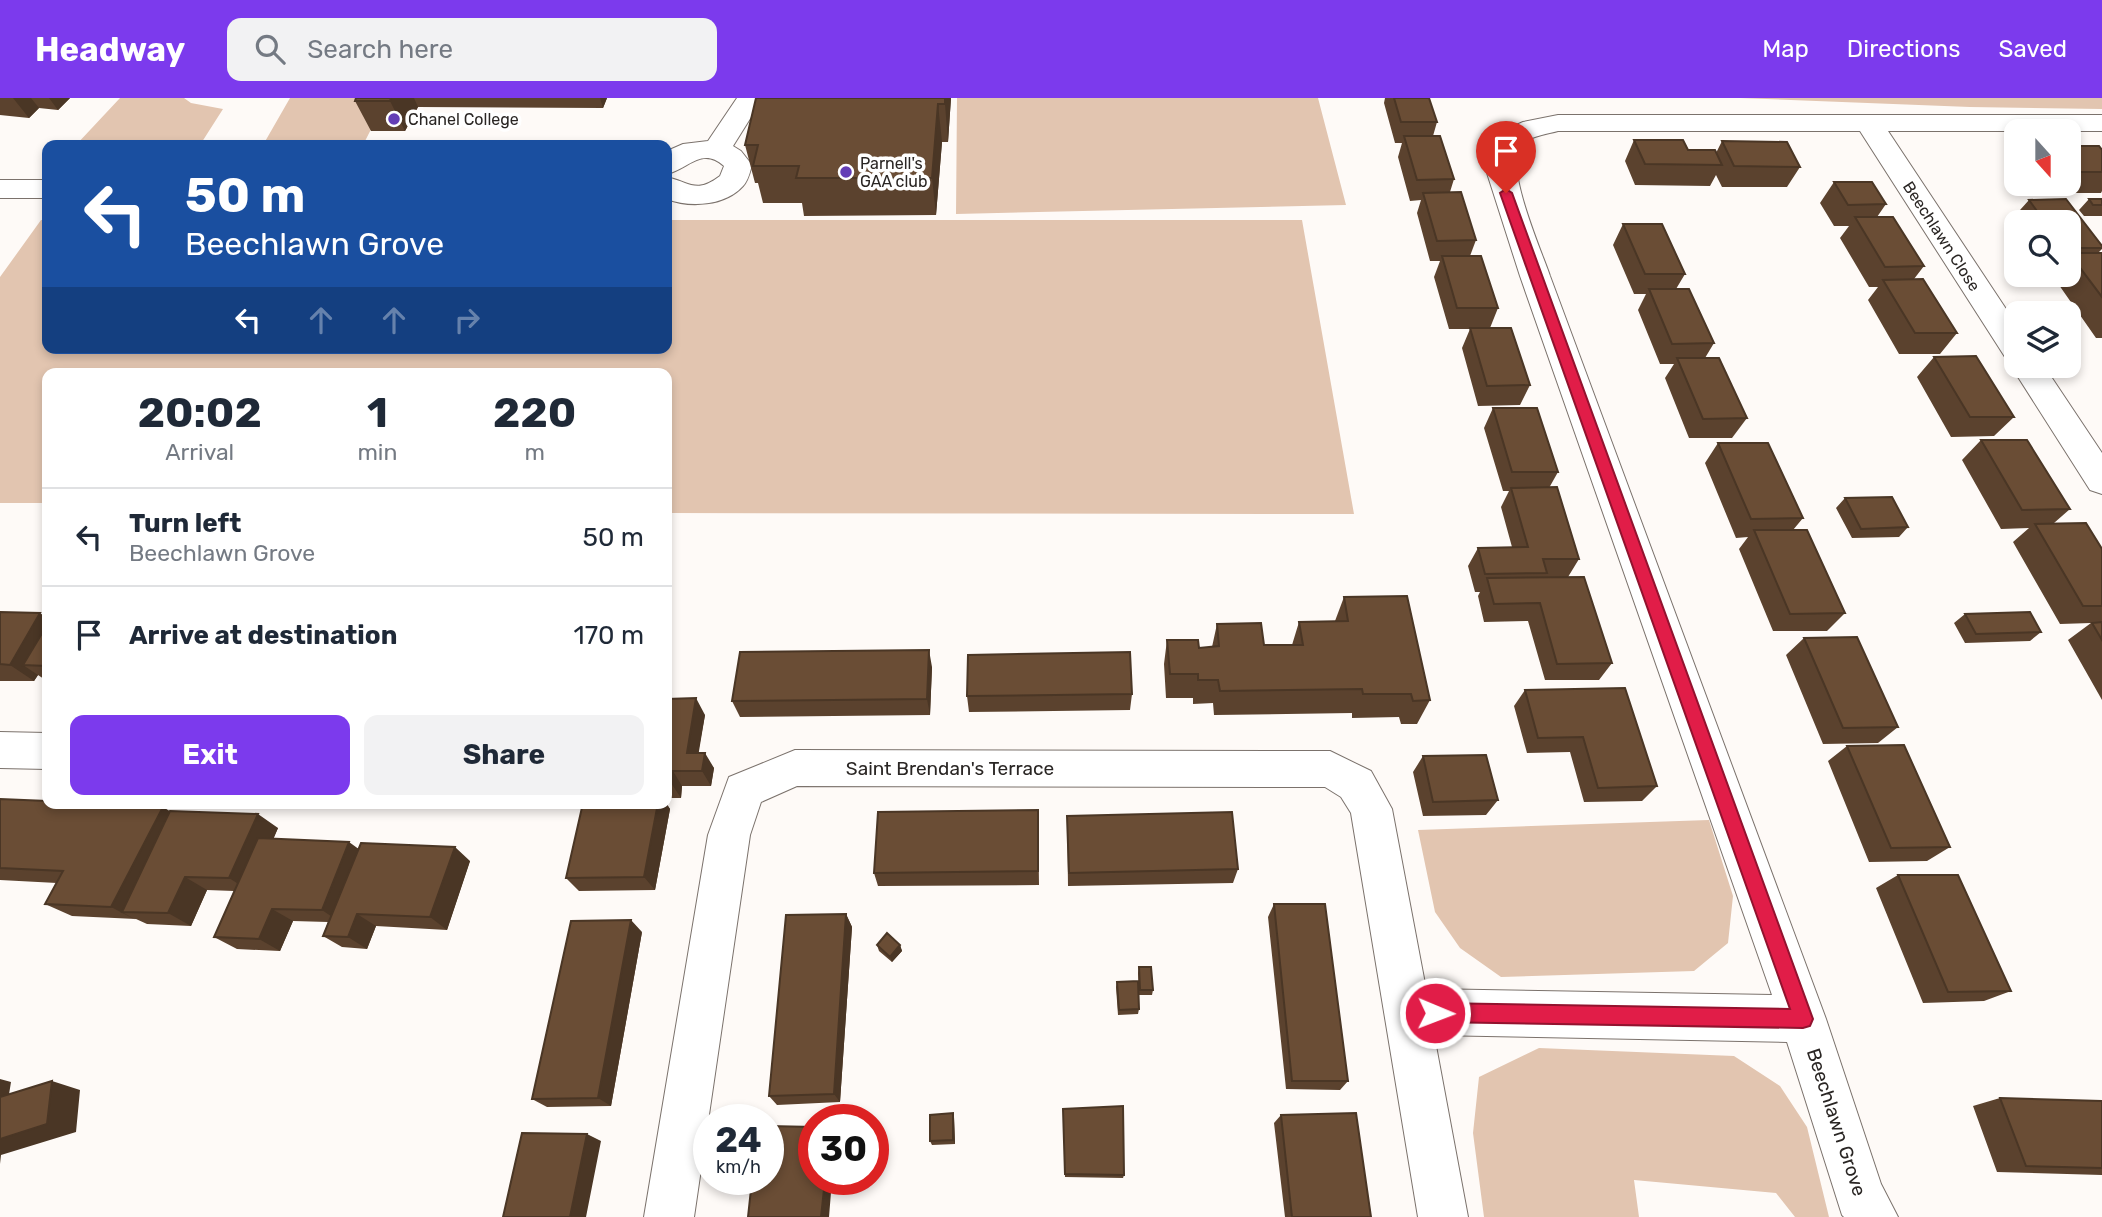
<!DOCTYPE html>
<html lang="en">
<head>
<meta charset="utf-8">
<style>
  body { margin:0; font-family:Rubik,sans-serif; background:#f2f2f3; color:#1f2937; height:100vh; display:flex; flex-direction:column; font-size:26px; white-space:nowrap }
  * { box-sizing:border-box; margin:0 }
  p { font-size:23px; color:#747a83 }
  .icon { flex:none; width:38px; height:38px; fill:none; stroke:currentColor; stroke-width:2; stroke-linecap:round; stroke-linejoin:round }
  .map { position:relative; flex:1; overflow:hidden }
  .side { position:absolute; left:42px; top:270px; width:630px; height:441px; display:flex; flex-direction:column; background:#fff; border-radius:14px; box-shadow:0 4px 10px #0003 }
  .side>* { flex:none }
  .guide { position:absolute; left:42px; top:42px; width:630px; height:214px; border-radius:14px; box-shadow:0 4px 10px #0003; background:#1a4fa0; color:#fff; overflow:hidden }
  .needle { width:46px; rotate:159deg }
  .buttons { position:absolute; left:2004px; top:21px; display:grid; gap:14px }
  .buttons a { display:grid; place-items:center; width:77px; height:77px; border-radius:14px; background:#fff; box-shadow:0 4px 10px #0003; font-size:35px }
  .speed { position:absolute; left:693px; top:1006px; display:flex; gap:14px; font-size:35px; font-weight:700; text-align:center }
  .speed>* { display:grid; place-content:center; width:91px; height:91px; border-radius:50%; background:#fff; box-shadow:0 4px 10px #0003; line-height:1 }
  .speed small { font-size:18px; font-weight:400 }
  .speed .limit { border:10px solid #d22; background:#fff; color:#111 }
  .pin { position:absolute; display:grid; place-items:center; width:60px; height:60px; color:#fff; margin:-72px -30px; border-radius:50% 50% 50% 0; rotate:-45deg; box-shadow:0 0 7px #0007 }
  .pin .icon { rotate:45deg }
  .me { position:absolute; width:77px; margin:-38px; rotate:91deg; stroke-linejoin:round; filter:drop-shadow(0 0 5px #0008) }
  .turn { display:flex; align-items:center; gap:24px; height:147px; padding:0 28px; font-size:32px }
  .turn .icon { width:91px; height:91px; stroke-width:2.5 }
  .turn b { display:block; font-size:49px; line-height:60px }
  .lanes { display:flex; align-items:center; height:66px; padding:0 28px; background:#0003; justify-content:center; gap:35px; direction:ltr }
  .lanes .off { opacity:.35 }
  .eta { display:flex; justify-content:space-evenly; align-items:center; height:119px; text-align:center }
  .eta b { font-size:42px; font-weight:700; line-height:49px }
  .action { display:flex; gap:14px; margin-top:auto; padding:14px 28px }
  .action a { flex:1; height:80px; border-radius:14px; background:#7c3aed; color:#fff; font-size:28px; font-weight:700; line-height:80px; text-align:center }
  .action a+a { background:#f2f2f3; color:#1f2937 }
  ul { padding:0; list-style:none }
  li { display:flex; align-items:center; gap:21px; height:98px; padding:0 28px; border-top:2px solid #e0e1e3 }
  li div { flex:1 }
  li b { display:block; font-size:26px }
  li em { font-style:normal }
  header { display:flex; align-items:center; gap:42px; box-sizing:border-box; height:98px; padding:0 35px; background:#7c3aed; color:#fff }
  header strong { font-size:33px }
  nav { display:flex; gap:38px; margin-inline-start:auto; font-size:24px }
  .search { width:490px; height:63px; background:#f2f2f3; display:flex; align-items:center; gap:18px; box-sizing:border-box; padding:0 24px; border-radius:14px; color:#747a83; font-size:26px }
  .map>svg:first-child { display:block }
  .green { fill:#e2c5b0 }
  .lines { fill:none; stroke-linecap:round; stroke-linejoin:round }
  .minor-casing { stroke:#7b726c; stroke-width:2 }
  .minor { fill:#fff; fill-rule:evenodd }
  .wall { fill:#5b422e }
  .shaded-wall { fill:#4a3625 }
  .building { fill:#6a4d35; stroke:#4a3625; stroke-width:2 }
  .route { fill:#e11d48; stroke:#92132f; stroke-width:2 }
  .poi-dot { fill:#643eb6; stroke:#fff; stroke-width:2.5 }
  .labels { text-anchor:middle; stroke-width:7; stroke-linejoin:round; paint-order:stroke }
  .far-poi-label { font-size:16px; fill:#2a2624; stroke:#fff; text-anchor:start }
  .far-street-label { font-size:16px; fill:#2a2624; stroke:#fff }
  .street-label { font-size:19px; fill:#2a2624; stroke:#fff }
</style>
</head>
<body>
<header>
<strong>Headway</strong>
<div class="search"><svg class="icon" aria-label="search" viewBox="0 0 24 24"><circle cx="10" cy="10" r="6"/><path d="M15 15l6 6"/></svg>Search here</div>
<nav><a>Map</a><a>Directions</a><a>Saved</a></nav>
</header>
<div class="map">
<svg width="2102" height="1119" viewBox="0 0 2102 1119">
  <rect width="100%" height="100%" fill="#fefaf7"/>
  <path class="green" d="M120 0H184L191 5 223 11 200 47H76Z
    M290 0H387L363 47H263Z
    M957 0H1318L1346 107 956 116Z
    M1740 0H2102V11L1970 9Z
    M41 122H47V250H667V122H1302L1354 416 667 415V275H47V405H0V179Z
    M1709 722 1733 798 1728 845 1694 873 1501 879 1460 850 1435 814 1418 732Z
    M1539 950 1734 958 1780 988 1807 1029 1829 1119H1795L1776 1095 1634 1082 1639 1119H1484L1473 1035 1479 979Z"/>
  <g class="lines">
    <defs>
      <path id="minor" d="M737 0H763L733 48 741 53 752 67C750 74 748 83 743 88 725 108 690 110 667 101V79C691 85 696 96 720 78L724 68C702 48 688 71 667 76V53L683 46 708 43Z
        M1558 17H2102V33H1888L2016 226V268H2044L2102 355V396L2090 392 2011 268 2014 262 2005 259 1860 33H1558C1547 36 1532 38 1522 45 1501 62 1542 154 1550 178L1826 921 1881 1086 1898 1119H1844L1842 1117 1787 944 1434 937 1468 1119H1418L1351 715 1341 699 1325 689 797 688 761 704 750 737 694 1119H644L708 737 729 679 795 652 1330 653 1371 673 1392 711 1426 891 1772 897 1520 178 1487 75V56L1501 34 1523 24Z
        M0 82H47V100H0Z
        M0 634 47 635V671L0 670Z"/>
    </defs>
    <use href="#minor" class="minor-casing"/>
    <use href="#minor" class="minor"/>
  </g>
  <path class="wall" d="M0 0H70L58 12 39 10 29 20 0 17Z
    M356 0H607L603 10 418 9 405 33H371L355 3Z
    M951 0 948 44H942L936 117 804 118 802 105H763L758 85H755L745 47Z
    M1385 0H1429L1437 24 1433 38 1454 81 1450 94 1476 142 1470 158 1498 210 1490 230 1530 287 1520 307 1478 308 1462 250 1470 231H1449L1434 179 1440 163H1430L1417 115 1421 102 1410 103 1398 59 1402 45H1395L1384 5Z
    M1634 42 1688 52 1716 55 1722 43 1800 69 1787 89H1722L1716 77 1710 88 1635 87 1625 63Z
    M2068 48 2102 52V93L2101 95H2034L2028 86H2068Z
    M1834 84 1886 106 1877 119 1924 168 1914 181 1957 235 1940 256H1899L1868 202 1878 189H1869L1840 140 1849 128H1834L1820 105Z
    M2066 101 2102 148V151L2098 155H2102V240H2096L2052 177H2068V124H2016V129L2011 122 2029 102Z
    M2089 101H2102V118H2084L2079 112Z
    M1623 126 1685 176 1676 191 1714 245 1705 260 1747 320 1732 340H1689L1665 280 1674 266H1660L1638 212 1646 196H1634L1613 147Z
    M1934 259 2014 319 1994 338 1951 339 1917 279Z
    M1493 310 1558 374 1549 390 1579 461 1568 479 1612 565 1599 582H1545L1528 523 1484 524 1478 498 1480 494H1475L1468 468 1478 450 1512 449 1501 409 1509 393H1503L1484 330Z
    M1981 342 2070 411 2054 425 2102 451V602L2068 542 2091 525 2060 526 2013 444 2029 430 2001 431 1962 362Z
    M1718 345 1803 420 1793 432 1845 515 1827 533H1773L1739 451 1748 439 1736 440 1705 365Z
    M1845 400 1908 429 1899 439 1852 440 1836 410Z
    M1344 499 1430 602 1417 626H1401L1399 619 1352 620V615L1214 617 1213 605 1193 606V600H1166L1164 566 1167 542 1199 550 1212 549 1217 526 1264 547H1292L1299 524 1335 523Z
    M0 514 47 520V583L38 577 34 583H0Z
    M1965 516 2041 534 2030 543 1965 545 1954 525Z
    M1804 540 1898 629 1878 645 1823 646 1786 557Z
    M932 569 930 617 740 619 732 603Z
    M1525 592 1657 688 1642 703 1584 704 1570 654 1527 655 1514 608Z
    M1132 596 1130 612 969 614 967 598Z
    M667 601 705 617 698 655 714 670 711 688H682L681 700H667Z
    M1847 648 1950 749 1927 763 1869 764 1828 663Z
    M1423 658 1498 702 1486 717 1423 718 1413 674Z
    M0 701 170 713 278 730 273 741 470 763 447 832 376 828 367 851 342 849 323 838 328 824 293 823 280 853 237 851 214 839 234 793 207 792 191 828 147 826 136 821 72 818 45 806 57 785 0 782Z
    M583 705H666L670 711 655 792 579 793 566 780Z
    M1038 712 1039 787 878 788 874 775Z
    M1067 718 1238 771 1233 785 1068 788Z
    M1898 777 2011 893 1984 903 1923 905 1876 790Z
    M1274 806 1348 983 1340 992 1286 991 1268 819Z
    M846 816 852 829 840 1004 777 1007 769 998Z
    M642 834 611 1008 547 1009 532 1001Z
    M877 847H900L902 853 892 864 879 853Z
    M1139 869 1153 892 1152 897H1139L1138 875Z
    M1117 884 1139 911 1138 916 1118 917 1116 889Z
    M2000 1000 2102 1003V1077L1997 1074 1973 1008Z
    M1063 1011 1124 1077 1123 1080 1065 1079Z
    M1281 1017 1371 1119H1285L1274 1025Z
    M954 1019 955 1046 932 1047 930 1043Z"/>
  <path class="shaded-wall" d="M13 0H31L39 10 29 20Z
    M49 0H70L58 12Z
    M391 0H414L418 9 405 33 390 3Z
    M600 0H607L603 10Z
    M945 0H951L948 44 945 6Z
    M938 6 942 44 936 117 932 80Z
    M40 515 47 520V560L23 567 38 577 34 583 10 567Z
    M929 552 932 569 930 617 927 601Z
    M696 600 705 617 696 671 687 655Z
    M705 655 714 670 711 688 702 673Z
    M673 673 682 688 681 700 671 685Z
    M658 705H666L670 711 655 792 644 779Z
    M163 709 186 723 122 814 136 822 111 809Z
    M258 716 278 730 251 794 229 780Z
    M349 744 367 757 341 825 322 812Z
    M455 749 470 763 447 832 430 819Z
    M185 779 207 792 191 828 168 815Z
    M272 811 293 823 280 853 259 841Z
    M357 816 376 828 367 851 348 839Z
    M846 816 852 829 840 1004 834 996Z
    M631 822 642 834 611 1008 598 1000Z
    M900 847 902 853 892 864 890 859Z
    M0 981 11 984 6 1015 0 1013Z
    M52 983 80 992 76 1034 1 1057 0 1066V1041Z
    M953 1015 954 1019 955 1046 953 1042Z
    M587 1036 601 1043 586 1119H570Z
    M825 1082H832L829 1119H821Z"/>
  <path class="building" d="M356 0H391L390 3H355Z
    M756 0H945V6H938L932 80H796L799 68H753L758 47H745Z
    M1394 0H1429L1437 24H1401Z
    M1404 38H1440L1454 81 1417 82Z
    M1634 42H1683L1688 52H1715L1722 67 1645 66Z
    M1722 43 1787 44 1800 69 1734 68Z
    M2068 48H2099L2102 52V74H2068Z
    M1834 84H1872L1886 106 1848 107Z
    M1461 94 1476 142 1437 143 1423 95Z
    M2066 101 2102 148V150H2068V124H2045L2029 102Z
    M2089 101H2102V107H2093Z
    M1855 119H1893L1924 168 1885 169Z
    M1623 126H1662L1685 176H1645Z
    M2069 155H2102V199Z
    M1442 158H1481L1498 210H1457Z
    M1923 181 1957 235H1915L1883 182Z
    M1649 191H1689L1714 245 1672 246Z
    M1470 230H1511L1530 287 1487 288Z
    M1976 258 2014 319H1970L1934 259Z
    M1677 260H1719L1747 320 1703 321Z
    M1493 310H1537L1558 374H1512Z
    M1981 342H2027L2070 411 2022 412Z
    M1718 345H1768L1803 420 1751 421Z
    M1557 389 1579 461H1543L1547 475 1485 476 1478 450 1528 449 1511 390Z
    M1892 399 1908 429 1861 431 1845 400Z
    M2086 425 2102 451V508H2083L2035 426Z
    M1754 432H1807L1845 515 1790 516Z
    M1584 479 1612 565 1557 566 1540 505 1494 506 1487 480Z
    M1407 498 1430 602 1413 603 1411 596H1363L1362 591 1220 593 1218 582H1198V576H1170L1167 542H1198L1199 550 1219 548 1217 526 1261 525 1264 547H1303L1299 524 1348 523 1344 499Z
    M0 514 40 515 10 567 0 566Z
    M2030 514 2041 534 1976 536 1965 516Z
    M2102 524V542L2092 525Z
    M47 527V568L23 567Z
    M1857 539 1898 629 1843 630 1804 540Z
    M929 552 927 601 732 603 740 554Z
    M1130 554 1132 596 967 598 968 557Z
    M1625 590 1657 688 1598 690 1583 639 1538 640 1525 592Z
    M696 600 687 655H705L702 673H673L671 685H667V601Z
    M1904 647 1950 749 1891 750 1847 648Z
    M1486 657 1498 702 1433 704 1423 658Z
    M0 701 47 703V705H85L163 709 111 809 45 806 63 773 0 770Z
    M583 705H658L644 779 566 780Z
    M1038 712V773L874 775 878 714Z
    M170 713 258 716 229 780 185 779 168 815 122 814Z
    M1232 714 1238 771 1069 775 1067 718Z
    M258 740 349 744 322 812 272 811 259 841 214 839Z
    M361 745 455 749 430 819 357 816 348 839 323 838Z
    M1898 777H1958L2011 893 1948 894Z
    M1274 806H1325L1348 983H1292Z
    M846 816 834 996 769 998 786 817Z
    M631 822 598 1000 532 1001 571 823Z
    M887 835 900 847 890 859 877 847Z
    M1139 869H1151L1153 892H1140Z
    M1138 883 1139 911 1119 912 1117 884Z
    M52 983 47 1026 0 1041V999Z
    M2000 1000 2102 1003V1070L2026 1068Z
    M1123 1008 1124 1077 1065 1076 1063 1011Z
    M953 1015V1042L930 1043V1017Z
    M1356 1015 1371 1119H1292L1281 1017Z
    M768 1028 814 1029V1082H825L821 1119H748L752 1082H768Z
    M522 1035 587 1036 570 1119H503Z"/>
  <path class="route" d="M1506 91 1512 95 1813 921 1810 928 1803 930 1435 924 1428 921 1426 915 1428 908 1435 905 1790 911 1500 95Z"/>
  <g class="poi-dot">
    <circle cx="394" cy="21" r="7"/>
    <circle cx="846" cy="74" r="7"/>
  </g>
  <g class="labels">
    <g class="far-poi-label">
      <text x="408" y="27">Chanel College</text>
      <text x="860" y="71">Parnell's<tspan x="860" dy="18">GAA club</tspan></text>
    </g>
    <g class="far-street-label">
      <text transform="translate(1942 138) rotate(57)" y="6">Beechlawn Close</text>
    </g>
    <g class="street-label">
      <text x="950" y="677">Saint Brendan's Terrace</text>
      <text transform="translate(1837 1024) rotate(72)" y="7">Beechlawn Grove</text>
    </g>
  </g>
</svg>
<div class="buttons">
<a><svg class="needle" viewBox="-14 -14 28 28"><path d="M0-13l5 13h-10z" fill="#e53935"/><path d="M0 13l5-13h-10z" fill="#747a83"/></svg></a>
<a><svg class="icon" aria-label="search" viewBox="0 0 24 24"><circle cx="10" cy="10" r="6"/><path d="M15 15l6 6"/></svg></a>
<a><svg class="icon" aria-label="layers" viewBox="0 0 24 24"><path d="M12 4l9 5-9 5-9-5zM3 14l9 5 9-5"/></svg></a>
</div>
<div class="speed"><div>24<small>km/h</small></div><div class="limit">30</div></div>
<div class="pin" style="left:1506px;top:95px;background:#d93025"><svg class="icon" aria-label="arrive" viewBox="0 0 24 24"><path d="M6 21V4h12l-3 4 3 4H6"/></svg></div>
<svg class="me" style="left:1435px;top:915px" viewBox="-20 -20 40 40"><circle r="17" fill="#e11d48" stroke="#fff" stroke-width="3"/><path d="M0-11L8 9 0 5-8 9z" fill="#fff"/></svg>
<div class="guide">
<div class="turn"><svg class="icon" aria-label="left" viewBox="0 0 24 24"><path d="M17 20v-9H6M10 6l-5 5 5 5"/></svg><div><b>50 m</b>Beechlawn Grove</div></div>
<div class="lanes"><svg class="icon" aria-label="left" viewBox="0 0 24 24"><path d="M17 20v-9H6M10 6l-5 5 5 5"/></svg><svg class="icon off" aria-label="ahead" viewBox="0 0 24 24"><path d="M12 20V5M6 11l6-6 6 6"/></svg><svg class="icon off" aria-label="ahead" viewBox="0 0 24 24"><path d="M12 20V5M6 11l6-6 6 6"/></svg><svg class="icon off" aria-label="right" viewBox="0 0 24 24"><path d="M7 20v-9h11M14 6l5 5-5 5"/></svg></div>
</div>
<section class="side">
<div class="eta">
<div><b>20:02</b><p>Arrival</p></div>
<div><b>1</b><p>min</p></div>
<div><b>220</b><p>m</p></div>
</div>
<ul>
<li><svg class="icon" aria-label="left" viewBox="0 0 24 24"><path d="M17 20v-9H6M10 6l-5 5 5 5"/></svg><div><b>Turn left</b><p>Beechlawn Grove</p></div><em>50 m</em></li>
<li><svg class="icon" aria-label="arrive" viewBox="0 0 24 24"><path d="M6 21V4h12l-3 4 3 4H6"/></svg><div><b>Arrive at destination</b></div><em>170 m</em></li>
</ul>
<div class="action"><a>Exit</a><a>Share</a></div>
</section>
</div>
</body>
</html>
